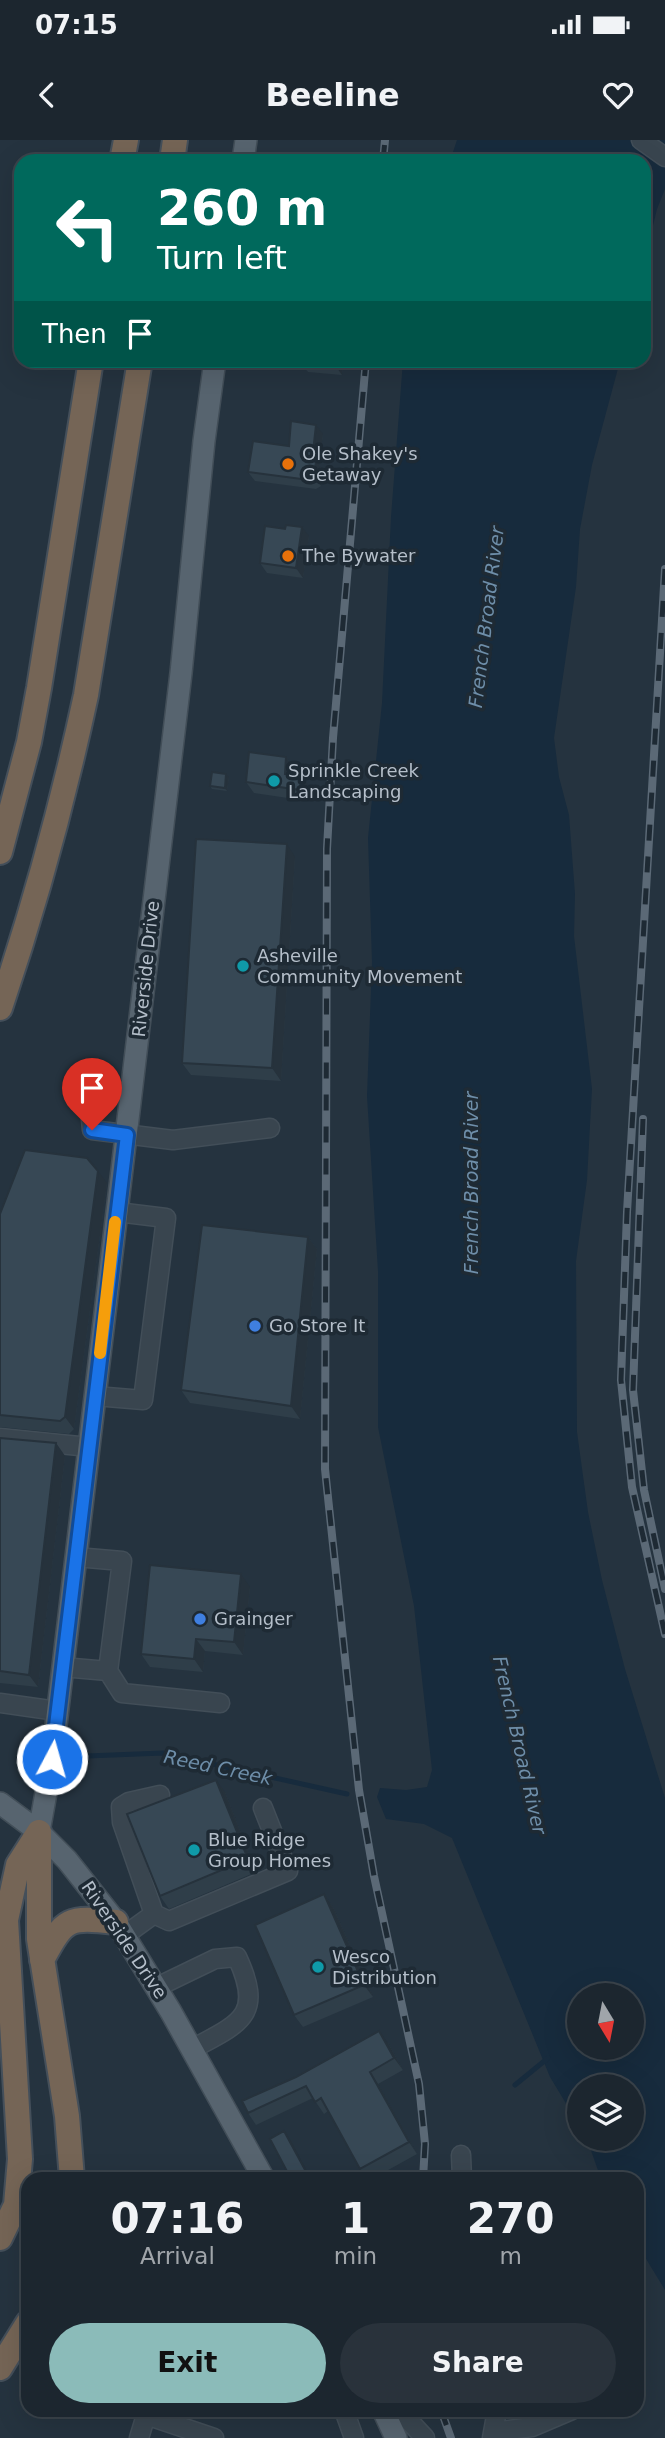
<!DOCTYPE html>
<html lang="en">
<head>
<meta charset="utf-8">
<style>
  body { margin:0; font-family:"DejaVu Sans",sans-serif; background:#29323b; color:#f1f3f6; height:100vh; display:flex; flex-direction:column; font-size:26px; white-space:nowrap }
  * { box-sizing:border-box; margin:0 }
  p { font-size:23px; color:#a0a5aa }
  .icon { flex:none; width:38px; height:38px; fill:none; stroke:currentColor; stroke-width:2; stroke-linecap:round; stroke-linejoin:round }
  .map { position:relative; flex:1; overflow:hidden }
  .details { position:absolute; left:21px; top:2032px; width:623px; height:245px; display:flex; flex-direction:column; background:#1c262f; border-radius:21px; box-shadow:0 7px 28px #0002,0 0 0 2px #3a434b }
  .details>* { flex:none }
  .banner { position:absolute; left:14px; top:14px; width:637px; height:214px; border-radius:21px; box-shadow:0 7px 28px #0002,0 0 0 2px #3a434b; background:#00695c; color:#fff; overflow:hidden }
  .needle { width:46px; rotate:170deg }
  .buttons { position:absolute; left:567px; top:1843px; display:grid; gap:14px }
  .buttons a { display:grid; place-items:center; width:77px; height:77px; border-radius:50%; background:#1c262f; box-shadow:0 7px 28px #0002,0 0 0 2px #3a434b; font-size:35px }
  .pin { position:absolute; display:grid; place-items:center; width:60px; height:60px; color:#fff; margin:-72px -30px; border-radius:50% 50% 50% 0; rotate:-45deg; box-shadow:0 0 7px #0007 }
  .pin .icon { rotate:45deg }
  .me { position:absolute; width:77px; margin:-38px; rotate:6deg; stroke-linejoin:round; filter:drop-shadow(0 0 5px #0008) }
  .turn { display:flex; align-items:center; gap:24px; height:147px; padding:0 28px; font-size:32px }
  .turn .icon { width:91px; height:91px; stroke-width:2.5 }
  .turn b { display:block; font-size:49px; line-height:60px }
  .then { display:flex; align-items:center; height:66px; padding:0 28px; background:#0003; gap:14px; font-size:26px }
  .eta { display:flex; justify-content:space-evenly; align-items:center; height:119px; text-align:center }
  .eta b { font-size:42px; font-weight:700; line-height:49px }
  .primary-button { display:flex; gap:14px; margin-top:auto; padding:14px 28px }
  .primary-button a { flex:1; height:80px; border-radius:42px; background:#8bbbb9; color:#111; font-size:28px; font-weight:700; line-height:80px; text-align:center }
  .primary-button a+a { background:#29323b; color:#f1f3f6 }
  .status { display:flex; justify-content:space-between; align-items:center; height:49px; padding:0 35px; background:#1c262f; direction:ltr }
  .status svg { height:19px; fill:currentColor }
  header { display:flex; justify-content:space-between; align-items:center; height:91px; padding:0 28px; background:#1c262f; font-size:32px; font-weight:700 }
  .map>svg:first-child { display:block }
  .water { fill:#172b3d; fill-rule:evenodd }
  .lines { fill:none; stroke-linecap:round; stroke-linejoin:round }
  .stream { stroke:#172b3d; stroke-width:5 }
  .minor-casing { stroke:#424e58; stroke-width:21 }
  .major-casing { stroke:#424e58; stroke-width:24 }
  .highway-casing { stroke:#444f5a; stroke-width:28 }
  .minor { stroke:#39454f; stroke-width:18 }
  .major { stroke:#57646f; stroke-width:21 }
  .highway { stroke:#756556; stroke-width:24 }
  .rail-casing { stroke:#5b6976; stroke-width:8 }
  .rail { stroke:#1e2a34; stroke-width:5; stroke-dasharray:16; stroke-linecap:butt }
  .wall { fill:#2f3e49 }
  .shaded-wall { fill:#26323c }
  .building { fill:#374855; stroke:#26323c; stroke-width:2 }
  .route-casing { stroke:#114b97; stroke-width:18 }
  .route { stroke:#1a73e8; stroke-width:12 }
  .slow { stroke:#f59e0b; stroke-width:12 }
  .food-dot { fill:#e8710a; stroke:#1e2a34; stroke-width:2.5 }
  .culture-dot { fill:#0f9aa8; stroke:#1e2a34; stroke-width:2.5 }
  .shop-dot { fill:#3f7fe0; stroke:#1e2a34; stroke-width:2.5 }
  .labels { text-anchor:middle; stroke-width:7; stroke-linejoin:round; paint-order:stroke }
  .poi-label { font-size:18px; fill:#b5bfca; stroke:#1e2a34; text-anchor:start }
  .street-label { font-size:18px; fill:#b5bfca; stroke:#1e2a34 }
  .water-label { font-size:19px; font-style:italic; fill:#6e8ea9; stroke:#1e2a34 }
</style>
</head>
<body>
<div class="status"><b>07:15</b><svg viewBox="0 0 49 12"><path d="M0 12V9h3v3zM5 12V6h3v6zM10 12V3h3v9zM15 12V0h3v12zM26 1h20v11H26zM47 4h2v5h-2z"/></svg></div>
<header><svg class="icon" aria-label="back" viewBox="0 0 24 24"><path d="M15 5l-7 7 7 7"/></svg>Beeline<svg class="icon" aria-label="heart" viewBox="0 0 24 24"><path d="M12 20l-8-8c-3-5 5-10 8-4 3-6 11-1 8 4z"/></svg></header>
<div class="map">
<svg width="665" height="2298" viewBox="0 0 665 2298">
  <rect width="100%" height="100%" fill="#25333f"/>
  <path class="water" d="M457 0H665V49L657 69 644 123V21H450Z
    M403 221H620L592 325 580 389 576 447 554 598 559 637 569 675 575 754 574 796 592 949 587 1040 576 1121 577 1292 588 1372 602 1440 625 1529 665 1658V2150L637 2104V2039H601L587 1999 632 1998V1946H579V1985L550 1937 452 1698 424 1684 386 1679 377 1657 380 1648 406 1650 427 1647 432 1630 414 1466 378 1287V1131L367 956 372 822 368 698 382 563 391 377ZM579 1855H632V1908H579Z"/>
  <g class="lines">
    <path class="stream" d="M87 1616 163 1613 347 1654
      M515 1945 548 1918"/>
    <defs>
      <path id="minor" d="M641 0 665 17
        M87 938 92 990 173 1000 270 988
        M95 1256 143 1260 166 1078 117 1072
        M0 1298 89 1307
        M62 1527 108 1531 122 1421 76 1417
        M108 1531 122 1553 220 1563
        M0 1563 57 1571
        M154 1774 169 1781 288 1731 263 1668
        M125 1795 154 1774 122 1682 121 1667 129 1662 160 1655
        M157 1847 215 1819 237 1817C264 1875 241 1883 192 1909
        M461 2015 462 2039
        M344 2270 354 2298
        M399 2270 425 2298
        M493 2292 532 2287 572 2270
        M139 2298 146 2275 214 2298
        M492 2298 497 2270"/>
      <path id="major" d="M243 21 246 0
        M0 1663 39 1692 67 1720 116 1782 171 1872 264 2039
        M39 1692 52 1619 181 533 204 301 215 220
        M383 2270 396 2298"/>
      <path id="highway" d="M122 21 126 0
        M172 21 175 0
        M0 712 29 602 39 548 91 220
        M0 868C35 765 63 662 86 555L140 220
        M39 1692V1799L67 1976 72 2039
        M42 1820C65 1777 68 1777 116 1782
        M0 2098 16 2065 20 2019 6 1780 18 1725 39 1692
        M0 2228 28 2183"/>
    </defs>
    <use href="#minor" class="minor-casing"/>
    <use href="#major" class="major-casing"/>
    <use href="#highway" class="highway-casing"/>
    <use href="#minor" class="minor"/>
    <use href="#major" class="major"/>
    <use href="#highway" class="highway"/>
    <defs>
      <path id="rail" d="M383 21 385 0
        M366 220 333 598 327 709 325 1329 359 1650 374 1736 419 1944 425 2004 423 2039
        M665 429 627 1072 621 1240 632 1347 665 1494
        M643 979 633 1250 644 1350 665 1449
        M441 2270 451 2298"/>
    </defs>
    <use href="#rail" class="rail-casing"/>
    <use href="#rail" class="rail"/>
  </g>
  <path class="wall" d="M343 220 342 235 308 232 303 226Z
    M323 294 319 325 323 331 321 346 316 349 255 341 248 332 289 306Z
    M309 396 303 438 267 433 260 423Z
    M286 617 294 628V635L309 646 308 661 254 653 246 642Z
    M229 637 227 651 212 649 210 646Z
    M295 717 281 941 191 935 182 923Z
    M107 1043 74 1289 69 1294 0 1287V1074Z
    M308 1097 317 1109 300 1279 190 1263 181 1250Z
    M0 1298 56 1303 65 1316 38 1547 0 1543Z
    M250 1447 243 1515 205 1511 203 1532 150 1527 141 1514Z
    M225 1652 256 1732 169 1769 160 1756Z
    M324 1754 333 1767 373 1857 303 1887 294 1875Z
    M388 1903 403 1930 378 1944 417 2014 372 2039H368L360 2029 328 1971 324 1974 313 1958 256 1985 248 1973Z"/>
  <path class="shaded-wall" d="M338 220H343L342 235 337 228Z
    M316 285 323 294 319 325 323 331 321 346 314 337 312 321Z
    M302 387 309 396 303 438 296 428Z
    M286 617 294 628 293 646 285 634Z
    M226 634 229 637 227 651 225 648Z
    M301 635 309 646 308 661 300 650Z
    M287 704 295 717 281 941 272 928Z
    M98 1031 107 1043 74 1289 65 1277Z
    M308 1097 317 1109 300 1279 291 1266Z
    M56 1303 65 1316 38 1547 29 1535Z
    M241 1434 250 1447 243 1515 234 1502Z
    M196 1499 205 1511 203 1532 194 1519Z
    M216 1640 225 1652 256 1732 248 1719Z
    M324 1754 333 1767 373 1857 364 1845Z
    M379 1891 388 1903 403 1930 394 1918Z
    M370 1932 378 1944 417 2014 409 2002Z
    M284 1991 291 2001 311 2039H310Z"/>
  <path class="building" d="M304 220H338L337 228 303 226Z
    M291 281 316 285 312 321 316 322 314 337 309 340 248 332 253 301 289 306Z
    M286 385 302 387 296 428 260 423 265 386 285 389Z
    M249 612 286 617 285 634 301 635 300 650 246 642Z
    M212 632 226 634 225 648 210 646Z
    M196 699 287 704 272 928 182 923Z
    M25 1010 87 1018 98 1031 65 1277 60 1281 0 1275V1074Z
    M202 1085 308 1097 291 1266 181 1250Z
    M0 1298 56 1303 29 1535 0 1531Z
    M150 1425 241 1434 234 1502 196 1499 194 1519 141 1514Z
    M216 1640 248 1719 160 1756 127 1674Z
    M324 1754 364 1845 294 1875 255 1785Z
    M379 1891 394 1918 370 1932 409 2002 360 2029 321 1958 315 1962 306 1946 248 1973 242 1961 296 1937Z
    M284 1991 310 2039H291L270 1999Z"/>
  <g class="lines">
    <defs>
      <path id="route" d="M52 1619 127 995 92 990"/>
    </defs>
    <use href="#route" class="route-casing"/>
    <use href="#route" class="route"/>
    <path class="slow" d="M100 1213 115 1082"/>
  </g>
  <g class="food-dot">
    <circle cx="288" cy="324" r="7"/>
    <circle cx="288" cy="416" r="7"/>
  </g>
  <g class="culture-dot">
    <circle cx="274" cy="641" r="7"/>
    <circle cx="243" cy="826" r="7"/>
    <circle cx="194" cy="1710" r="7"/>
    <circle cx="318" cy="1827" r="7"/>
  </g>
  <g class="shop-dot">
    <circle cx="255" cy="1186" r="7"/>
    <circle cx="200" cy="1479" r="7"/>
  </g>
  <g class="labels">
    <g class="poi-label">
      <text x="302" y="320">Ole Shakey's<tspan x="302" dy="21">Getaway</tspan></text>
      <text x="302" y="422">The Bywater</text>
      <text x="288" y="637">Sprinkle Creek<tspan x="288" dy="21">Landscaping</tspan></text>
      <text x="257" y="822">Asheville<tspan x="257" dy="21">Community Movement</tspan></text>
      <text x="269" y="1192">Go Store It</text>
      <text x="214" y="1485">Grainger</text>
      <text x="208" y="1706">Blue Ridge<tspan x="208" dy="21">Group Homes</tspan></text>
      <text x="332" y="1823">Wesco<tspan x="332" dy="21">Distribution</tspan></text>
    </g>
    <g class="street-label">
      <text transform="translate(146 829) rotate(-84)" y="6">Riverside Drive</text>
      <text transform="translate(124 1800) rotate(56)" y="6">Riverside Drive</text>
    </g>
    <g class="water-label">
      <text transform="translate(486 477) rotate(-83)" y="7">French Broad River</text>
      <text transform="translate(471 1043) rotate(-90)" y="7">French Broad River</text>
      <text transform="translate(520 1605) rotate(77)" y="7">French Broad River</text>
      <text transform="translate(218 1627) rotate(12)" y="7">Reed Creek</text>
    </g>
  </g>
</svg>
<div class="buttons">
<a><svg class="needle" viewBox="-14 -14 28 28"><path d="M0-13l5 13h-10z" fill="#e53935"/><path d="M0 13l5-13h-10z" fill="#a0a5aa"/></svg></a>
<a><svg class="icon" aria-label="layers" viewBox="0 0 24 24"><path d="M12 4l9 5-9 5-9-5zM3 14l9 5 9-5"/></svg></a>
</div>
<div class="pin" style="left:92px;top:990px;background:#d93025"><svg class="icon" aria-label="arrive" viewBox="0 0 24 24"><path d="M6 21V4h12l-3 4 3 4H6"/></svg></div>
<svg class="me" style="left:52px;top:1619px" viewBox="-20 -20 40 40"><circle r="17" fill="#1a73e8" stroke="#fff" stroke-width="3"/><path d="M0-11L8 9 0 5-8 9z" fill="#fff"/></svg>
<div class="banner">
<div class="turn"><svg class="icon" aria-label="left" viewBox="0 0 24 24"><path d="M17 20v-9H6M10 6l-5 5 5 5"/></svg><div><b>260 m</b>Turn left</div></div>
<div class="then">Then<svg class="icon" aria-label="arrive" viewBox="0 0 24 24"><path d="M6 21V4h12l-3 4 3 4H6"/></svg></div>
</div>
<section class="details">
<div class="eta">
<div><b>07:16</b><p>Arrival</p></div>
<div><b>1</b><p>min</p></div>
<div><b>270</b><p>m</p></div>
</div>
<div class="primary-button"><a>Exit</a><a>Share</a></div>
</section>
</div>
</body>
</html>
